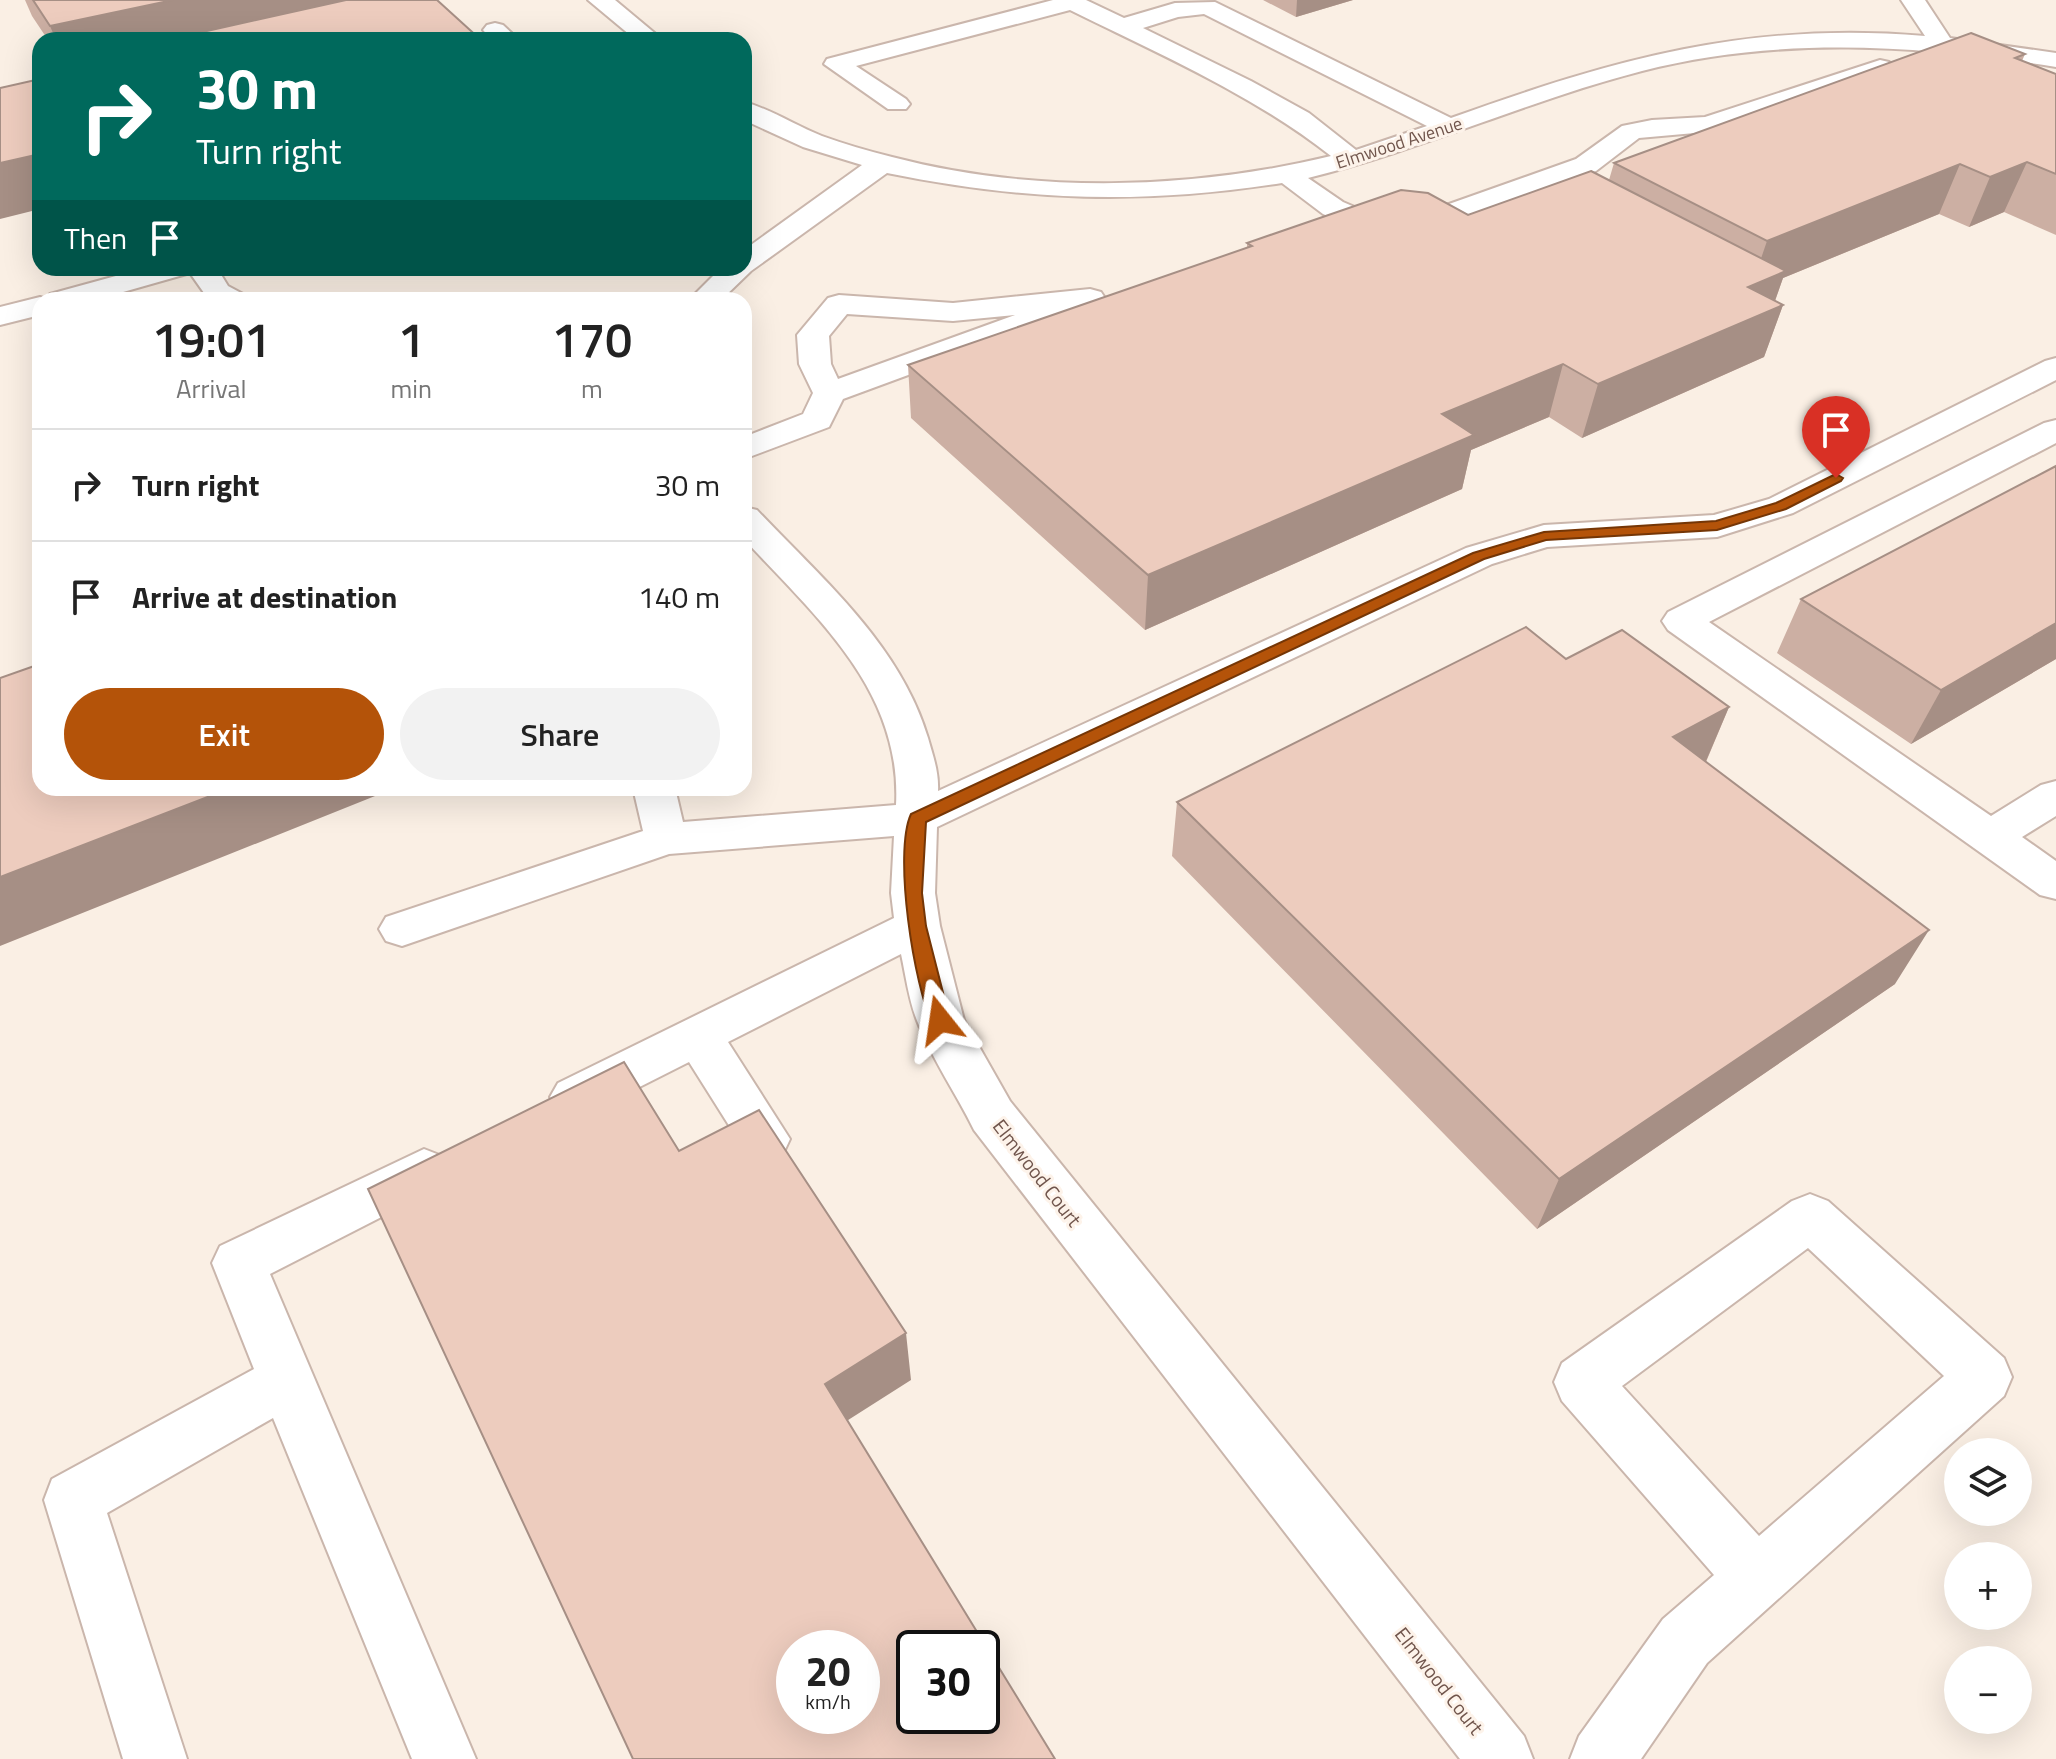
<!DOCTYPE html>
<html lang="en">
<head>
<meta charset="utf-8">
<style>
  body { margin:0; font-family:"Titillium Web",sans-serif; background:#f2f2f2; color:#222; height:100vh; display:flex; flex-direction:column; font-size:30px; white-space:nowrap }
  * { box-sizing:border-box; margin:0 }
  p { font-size:26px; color:#767676 }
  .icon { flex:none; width:44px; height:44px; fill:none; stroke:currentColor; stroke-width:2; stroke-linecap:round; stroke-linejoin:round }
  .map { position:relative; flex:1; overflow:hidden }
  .drawer { position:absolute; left:32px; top:292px; width:720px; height:504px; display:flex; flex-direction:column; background:#fff; border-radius:24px; box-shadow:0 8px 32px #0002 }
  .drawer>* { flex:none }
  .hud { position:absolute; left:32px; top:32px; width:720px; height:244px; border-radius:24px; box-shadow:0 8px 32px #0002; background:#00695c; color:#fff; overflow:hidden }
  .tools { position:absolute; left:1944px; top:1438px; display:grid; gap:16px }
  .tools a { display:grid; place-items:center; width:88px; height:88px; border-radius:50%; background:#fff; box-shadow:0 8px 32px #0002; font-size:40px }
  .speed { position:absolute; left:776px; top:1630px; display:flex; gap:16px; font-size:40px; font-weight:700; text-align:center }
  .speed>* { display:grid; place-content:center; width:104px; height:104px; border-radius:50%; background:#fff; box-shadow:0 8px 32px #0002; line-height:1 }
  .speed small { font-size:20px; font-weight:400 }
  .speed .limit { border:4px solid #111; border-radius:12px; background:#fff; color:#111 }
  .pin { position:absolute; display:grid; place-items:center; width:68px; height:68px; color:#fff; margin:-82px -34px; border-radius:50% 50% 50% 0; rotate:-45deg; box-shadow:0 0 8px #0007 }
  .pin .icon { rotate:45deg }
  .me { position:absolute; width:88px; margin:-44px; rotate:345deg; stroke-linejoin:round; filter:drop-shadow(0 0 6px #0008) }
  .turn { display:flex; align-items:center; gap:28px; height:168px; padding:0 32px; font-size:36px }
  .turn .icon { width:104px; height:104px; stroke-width:2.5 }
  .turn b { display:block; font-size:56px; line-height:68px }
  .then { display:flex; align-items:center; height:76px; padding:0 32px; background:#0003; gap:16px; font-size:30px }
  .eta { display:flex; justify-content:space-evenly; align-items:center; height:136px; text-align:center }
  .eta b { font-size:48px; font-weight:600; line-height:56px }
  .button { display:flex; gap:16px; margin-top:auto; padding:16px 32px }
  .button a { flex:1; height:92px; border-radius:48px; background:#b45309; color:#fff; font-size:32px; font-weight:600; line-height:92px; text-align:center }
  .button a+a { background:#f2f2f2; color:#222 }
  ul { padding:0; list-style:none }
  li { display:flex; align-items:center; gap:24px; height:112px; padding:0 32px; border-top:2px solid #e0e0e0 }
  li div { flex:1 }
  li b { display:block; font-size:30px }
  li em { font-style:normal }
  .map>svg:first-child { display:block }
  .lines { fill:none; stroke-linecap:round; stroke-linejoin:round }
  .minor-casing { stroke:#cab6ac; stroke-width:4 }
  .minor { fill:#fff; fill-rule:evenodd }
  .wall { fill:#ccafa3 }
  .shaded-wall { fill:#a68f85 }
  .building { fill:#edccbe; stroke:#a68f85; stroke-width:2; fill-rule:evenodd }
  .route { fill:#b45309; stroke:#753606; stroke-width:2 }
  .labels { text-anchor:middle; stroke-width:6; stroke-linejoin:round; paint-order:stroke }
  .far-street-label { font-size:18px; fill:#70554c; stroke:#fdf3ea }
  .street-label { font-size:20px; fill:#70554c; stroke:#fdf3ea }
</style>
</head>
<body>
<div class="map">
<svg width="2056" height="1759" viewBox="0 0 2056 1759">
  <rect width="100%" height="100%" fill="#faefe4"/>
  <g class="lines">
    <defs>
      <path id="minor" d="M588 0H615L663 40H636Z
        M1053 0H1086L1124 18 1175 3 1215 2 1451 118C1615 59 1748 21 1925 36L1901 0H1925L1950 38 2056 53V67C1919 45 1778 36 1642 71 1529 100 1422 150 1308 178L1343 202 1371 214 1418 215 1576 159 1622 126 1652 120 1705 117 1880 60 1889 62 1892 67 1889 72 1717 131 1639 138 1596 171 1423 232 1383 234 1355 228 1323 214 1282 183C1142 205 1025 201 887 173L751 271 721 300H689L721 268H744V250L862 165 803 147 744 120V102C771 109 796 126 822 136 844 144 868 151 892 157 1033 194 1190 190 1331 156 1252 94 1159 54 1070 10L856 66 906 99 910 104 906 109H888L824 64 827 59ZM1204 14 1427 126 1356 150 1309 113 1251 81 1143 28 1178 17Z
        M495 23 503 25 519 40H492L483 30 487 25Z
        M145 268H217L228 286 243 294 247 300H209L190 273 95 300H40V315L0 325V307L40 297 47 299 50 294Z
        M1090 289 1101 292 1105 298 1101 304 843 399 829 427 744 459V437L803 414 813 393 799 364 797 335 828 298 839 295 953 303ZM847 314 953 321 1015 315 838 379 831 364 829 336Z
        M2056 358V380L1793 513 1717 537 1547 547 1492 564 937 827 935 893 940 926 964 1020 1010 1101 1524 1736 1533 1759H1460L974 1130C956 1093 933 1061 918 1023 909 1002 906 977 901 954L728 1042 790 1139 783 1154 765 1160 747 1154 689 1062 592 1111 575 1117 558 1111 550 1097 558 1083 894 918 891 893 894 836 669 854 402 946 386 941 379 929 386 917 643 831 633 788H675L683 822 896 805C902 690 816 617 744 539V507L757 510C822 579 900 644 928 738 933 756 939 772 938 791L1466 548 1544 525 1714 515 1769 499 2045 361Z
        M2056 420V443L1709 622 1991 816 2041 785 2056 781V816L2022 837 2056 861V899L2040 895 1668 630 1662 621 1668 612 2044 423Z
        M424 1149 442 1156 449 1171 442 1186 270 1274 476 1759H412L273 1418 107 1513 187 1759H123L44 1500 52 1479 254 1369 212 1263 220 1246Z
        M1810 1194 1828 1201 2004 1358 2012 1377 2004 1396 1707 1663 1641 1759H1570L1579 1736 1663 1619 1714 1575 1562 1401 1554 1382 1562 1363 1792 1201ZM1808 1248 1944 1376 1759 1536 1622 1386Z"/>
    </defs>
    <use href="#minor" class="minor-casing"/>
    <use href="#minor" class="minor"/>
  </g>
  <path class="wall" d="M25 0H437L481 40H48L32 16Z
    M1263 0H1353L1296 17Z
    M2025 54 2022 61 2056 74V235L2004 212 1969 227 1939 214 1783 278 1775 301 1783 305 1764 357 1582 438 1549 417 1471 450 1462 489 1145 630 911 418 908 365 1247 248V243L1468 215 1609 180 1614 163Z
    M2056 466V659L1911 744 1777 653 1801 599Z
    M1729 707 1706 762 1895 984 1537 1229 1172 856 1177 802Z"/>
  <path class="shaded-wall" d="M173 0H354L198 33 201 40H56L50 26Z
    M1297 0H1353L1296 17Z
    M40 154V209L0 219V163Z
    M2027 162 2004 212 1969 227 1990 177Z
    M1960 164 1939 214 1783 278 1772 309 1783 305 1764 357 1582 438 1598 384 1752 285 1767 241Z
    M1563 364 1549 417 1471 450 1462 489 1145 630 1148 575 1442 414Z
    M2056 623V659L1911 744 1941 690Z
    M1729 707 1706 761 1651 792 1673 737Z
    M231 788H395L0 946V877Z
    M1929 930 1895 984 1537 1229 1559 1179Z
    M906 1333 911 1380 834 1429 825 1384Z"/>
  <path class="building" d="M33 0H173L50 26Z
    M346 0H437L481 40H204L198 33Z
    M1971 33 2025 54 2015 58 2056 74V174L2027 162 1990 177 1960 164 1767 241 1614 163Z
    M40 79V154L0 163V88Z
    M1591 171 1786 271 1748 287 1783 305 1598 384 1563 364 1442 414 1474 435 1148 575 908 365 1252 246 1247 243 1401 190 1428 193 1468 215Z
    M2056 466V623L1941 690 1801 599Z
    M1526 627 1566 659 1622 630 1729 707 1673 737 1929 930 1559 1179 1177 802Z
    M40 664V788H231L0 877V678Z
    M624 1062 679 1151 759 1110 906 1333 825 1384 1055 1759H633L368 1189ZM794 1648H862V1716H794ZM914 1648H982V1716H914Z"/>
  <path class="route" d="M1836 474 1843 478 1841 481 1786 509 1717 530 1546 540 1484 559 926 822 922 893 926 926 950 1020 947 1025H933C914 987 893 853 911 814L1473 553 1544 532 1716 521 1776 503Z"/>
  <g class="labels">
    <g class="far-street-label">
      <text transform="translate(1399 143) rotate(-18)" y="6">Elmwood Avenue</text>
    </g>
    <g class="street-label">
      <text transform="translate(1037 1173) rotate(52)" y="7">Elmwood Court</text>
      <text transform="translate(1439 1681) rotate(52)" y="7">Elmwood Court</text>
    </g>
  </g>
</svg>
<div class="tools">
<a><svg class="icon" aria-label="layers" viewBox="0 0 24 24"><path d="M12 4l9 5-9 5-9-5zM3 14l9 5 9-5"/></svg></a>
<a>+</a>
<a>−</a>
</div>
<div class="speed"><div>20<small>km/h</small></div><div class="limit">30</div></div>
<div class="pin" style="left:1836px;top:478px;background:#d93025"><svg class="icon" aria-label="arrive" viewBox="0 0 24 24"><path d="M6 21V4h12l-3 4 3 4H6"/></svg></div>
<svg class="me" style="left:940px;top:1020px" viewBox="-20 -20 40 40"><path d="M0-17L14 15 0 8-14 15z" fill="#b45309" stroke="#fff" stroke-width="4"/></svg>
<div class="hud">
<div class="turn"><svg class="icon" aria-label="right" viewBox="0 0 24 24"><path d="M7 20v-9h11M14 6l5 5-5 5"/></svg><div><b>30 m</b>Turn right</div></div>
<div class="then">Then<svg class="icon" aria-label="arrive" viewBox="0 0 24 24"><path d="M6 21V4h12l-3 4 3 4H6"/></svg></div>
</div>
<section class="drawer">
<div class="eta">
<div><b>19:01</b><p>Arrival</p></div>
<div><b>1</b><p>min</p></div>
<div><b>170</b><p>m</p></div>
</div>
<ul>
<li><svg class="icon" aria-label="right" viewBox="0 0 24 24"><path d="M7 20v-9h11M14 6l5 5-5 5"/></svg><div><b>Turn right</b></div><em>30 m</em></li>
<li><svg class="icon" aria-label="arrive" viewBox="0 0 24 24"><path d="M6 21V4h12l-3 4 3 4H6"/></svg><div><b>Arrive at destination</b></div><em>140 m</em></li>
</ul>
<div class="button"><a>Exit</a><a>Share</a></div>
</section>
</div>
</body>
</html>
